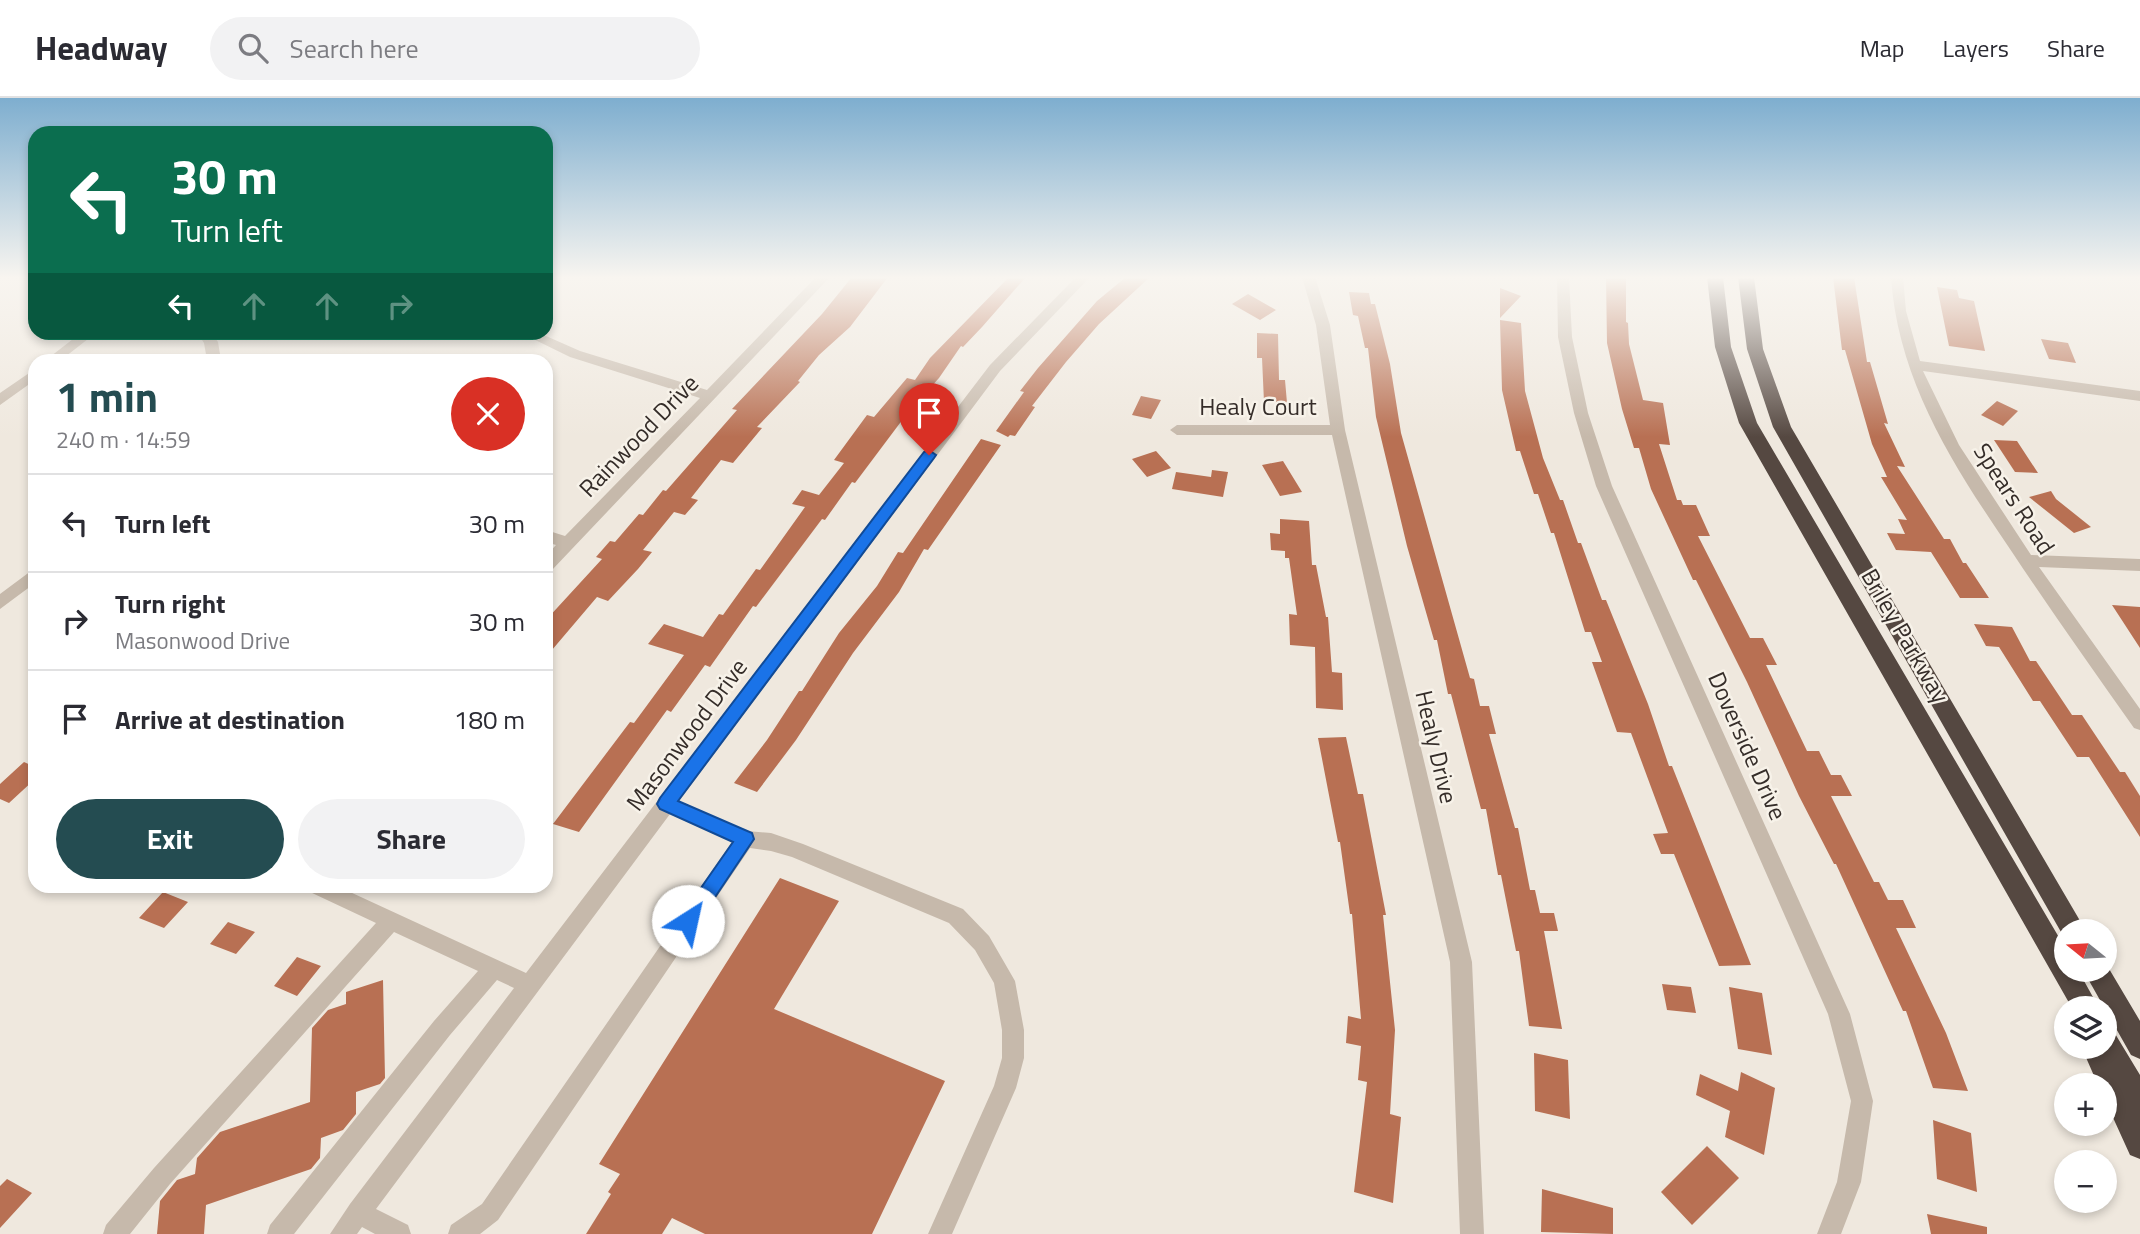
<!DOCTYPE html>
<html lang="en">
<head>
<meta charset="utf-8">
<style>
  body { margin:0; font-family:"Titillium Web",sans-serif; background:#f2f2f3; color:#2b2b33; height:100vh; display:flex; flex-direction:column; font-size:26px; white-space:nowrap }
  * { box-sizing:border-box; margin:0 }
  p { font-size:23px; color:#7c7c81 }
  .icon { flex:none; width:38px; height:38px; fill:none; stroke:currentColor; stroke-width:2; stroke-linecap:round; stroke-linejoin:round }
  .map { position:relative; flex:1; overflow:hidden }
  .side { position:absolute; left:28px; top:256px; width:525px; height:539px; display:flex; flex-direction:column; background:#fff; border-radius:21px; box-shadow:0 4px 10px #0003 }
  .side>* { flex:none }
  .hud { position:absolute; left:28px; top:28px; width:525px; height:214px; border-radius:21px; box-shadow:0 4px 10px #0003; background:#0b6e4f; color:#fff; overflow:hidden }
  .needle { width:46px; rotate:288deg }
  .fabs { position:absolute; left:2054px; top:821px; display:grid; gap:14px }
  .fabs a { display:grid; place-items:center; width:63px; height:63px; border-radius:50%; background:#fff; box-shadow:0 4px 10px #0003; font-size:35px }
  .pin { position:absolute; display:grid; place-items:center; width:60px; height:60px; color:#fff; margin:-72px -30px; border-radius:50% 50% 50% 0; rotate:-45deg; box-shadow:0 0 7px #0007 }
  .pin .icon { rotate:45deg }
  .me { position:absolute; width:77px; margin:-38px; rotate:35deg; stroke-linejoin:round; filter:drop-shadow(0 0 5px #0008) }
  .turn { display:flex; align-items:center; gap:24px; height:147px; padding:0 28px; font-size:32px }
  .turn .icon { width:91px; height:91px; stroke-width:2.5 }
  .turn b { display:block; font-size:49px; line-height:60px }
  .lanes { display:flex; align-items:center; height:66px; padding:0 28px; background:#0003; justify-content:center; gap:35px; direction:ltr }
  .lanes .off { opacity:.35 }
  .round { display:grid; place-items:center; flex:none; width:74px; height:74px; border-radius:37px; background:#f2f2f3 }
  .summary { display:flex; align-items:center; justify-content:space-between; height:119px; padding:0 28px }
  h1 { font-size:42px; font-weight:700; line-height:52px; color:#244c51 }
  .action { display:flex; gap:14px; margin-top:auto; padding:14px 28px }
  .action a { flex:1; height:80px; border-radius:42px; background:#244c51; color:#fff; font-size:28px; font-weight:700; line-height:80px; text-align:center }
  .action a+a { background:#f2f2f3; color:#2b2b33 }
  ul { padding:0; list-style:none }
  li { display:flex; align-items:center; gap:21px; height:98px; padding:0 28px; border-top:2px solid #e1e1e2 }
  li div { flex:1 }
  li b { display:block; font-size:26px }
  li em { font-style:normal }
  header { display:flex; align-items:center; gap:42px; box-sizing:border-box; height:98px; padding:0 35px; background:#fff; border-bottom:2px solid #e1e1e2 }
  header strong { font-size:33px }
  nav { display:flex; gap:38px; margin-inline-start:auto; font-size:24px }
  .search { width:490px; height:63px; background:#f2f2f3; display:flex; align-items:center; gap:18px; box-sizing:border-box; padding:0 24px; border-radius:38px; color:#7c7c81; font-size:26px }
  .map>svg:first-child { display:block }
  .building { fill:#b87053 }
  .lines { fill:none; stroke-linecap:round; stroke-linejoin:round }
  .minor { fill:#c6b9ab; fill-rule:evenodd }
  .highway { fill:#554841; fill-rule:evenodd }
  .route { fill:#1a73e8; stroke:#114b97; stroke-width:2 }
  .labels { text-anchor:middle; stroke-width:5; stroke-linejoin:round; paint-order:stroke }
  .street-label { font-size:24px; fill:#352d29; stroke:#f7f2e9 }
</style>
</head>
<body>
<header>
<strong>Headway</strong>
<div class="search"><svg class="icon" aria-label="search" viewBox="0 0 24 24"><circle cx="10" cy="10" r="6"/><path d="M15 15l6 6"/></svg>Search here</div>
<nav><a>Map</a><a>Layers</a><a>Share</a></nav>
</header>
<div class="map">
<svg width="2140" height="1136" viewBox="0 0 2140 1136">
  <rect width="100%" height="100%" fill="#efe8de"/>
  <path class="building" d="M852 179H888L850 229 819 257 798 283 800 284 757 329 762 330 733 365 721 362 691 400 698 402 685 417 674 414 643 452 652 454 638 471 608 503 597 499 546 559V522L602 461 596 459 610 443 615 444 639 416 643 417 663 392 666 393 737 312 732 311 822 216Z
    M1009 179H1026L982 229 963 249 961 248 939 280 909 313 855 385 852 384 825 422 822 421 756 509 753 508 710 569 705 567 671 614 667 612 579 734 553 726 630 624 634 625 684 557 648 546 664 526 703 539 719 516 723 517 756 471 760 472 805 409 792 406 802 392 819 397 844 365 834 362 867 317 874 319 907 280 915 282 930 260Z
    M1126 179H1150L1099 226 1066 264 1032 308 1035 309 1015 338 1010 337 1008 339 996 333 1024 294 1020 293 1038 270 1097 203Z
    M1606 179H1626V224L1628 225 1629 246 1643 302 1663 305 1670 347 1659 346 1677 402H1681L1683 407H1696L1710 438H1698L1750 540H1763L1777 567H1766L1807 653H1819L1831 677H1841L1852 698H1831L1874 784H1879L1888 802H1903L1916 830H1896L1946 935 1968 993 1933 990 1906 913H1903L1836 766H1834L1799 698 1747 584 1696 482H1693L1651 391 1639 350H1634L1622 311 1607 245Z
    M1833 179H1854L1867 264H1870L1888 326 1884 325 1905 369 1897 368 1944 441H1950L1963 465H1966L1989 500H1960L1931 454 1896 452 1887 435 1905 436 1898 421 1907 422 1881 379H1887L1872 346 1845 252H1842Z
    M1937 189 1957 192 1959 200 1974 203 1985 253 1949 248Z
    M1500 190 1521 198 1500 220Z
    M1349 194 1369 195 1371 206H1375L1390 266 1401 335 1470 580 1474 581 1480 608H1489L1496 636H1489L1515 730H1518L1530 792H1535L1540 815H1554L1558 833H1544L1562 931 1529 928 1519 853H1516L1501 777H1498L1486 711H1481L1451 596H1448L1437 542H1434L1407 448 1376 319 1368 250H1365L1358 218 1353 217Z
    M1248 196 1276 212 1260 222 1232 206Z
    M1500 222 1521 225 1525 293 1543 360 1560 402H1563L1578 445H1581L1602 502H1606L1648 606 1669 668H1672L1751 867 1719 868 1674 756H1661L1653 736 1668 735 1631 635 1617 634 1592 564H1602L1591 534H1585L1554 435H1551L1538 396H1534L1520 353H1516L1502 292Z
    M1257 235 1278 236 1279 282H1285L1287 305 1264 304 1262 260H1257Z
    M2041 241 2068 245 2076 265 2049 261Z
    M1141 298 1161 302 1151 321 1132 317Z
    M1997 303 2018 313 2003 328 1981 317Z
    M981 341 1001 347 928 452 924 451 899 494 853 555 796 642 757 694 734 685 767 642 799 593H802L839 535 877 488 898 454 903 455Z
    M1994 342 2017 343 2038 375 2015 374Z
    M1156 353 1171 370 1147 379 1132 361Z
    M1283 363 1302 394 1280 398 1262 367Z
    M1212 372 1228 374 1223 399 1172 391 1176 374 1211 379Z
    M2051 393 2056 401 2091 429 2074 435 2029 399Z
    M1280 421 1309 423 1312 467H1316L1326 519H1328L1332 574 1342 575 1343 612 1316 610 1315 549 1290 547 1289 516 1297 517 1289 460H1285V453L1271 452 1270 435 1280 436Z
    M2112 507 2140 509V550Z
    M1974 526 2012 529 2030 563H2036L2072 617H2082L2120 674H2125L2140 698V739L2089 659H2077L2040 603H2033L1999 549 1986 548Z
    M1346 639 1358 696H1363L1386 817H1383L1395 932 1390 1016 1401 1019 1393 1105 1354 1094 1367 984 1358 982 1361 948 1346 945 1348 918 1361 921 1352 816H1350L1340 744H1338L1318 640Z
    M24 664 35 669V681L9 705 0 701V686Z
    M780 780 839 803 774 911 945 983 872 1136H705L672 1120 662 1136H586L611 1096 608 1094 620 1076 599 1066Z
    M163 794 188 804 164 830 139 820Z
    M228 824 255 834 236 856 210 846Z
    M297 859 321 868 297 898 274 888Z
    M383 882 385 980 380 986 356 994V1016L343 1032 321 1040 320 1060 311 1071 206 1107 204 1136H157L160 1103 177 1082 195 1076 197 1060 220 1034 310 1004 312 930 328 912 346 906V894Z
    M1662 886 1691 889 1696 915 1667 912Z
    M1729 889 1762 895 1772 957 1738 951Z
    M1534 955 1568 962 1570 1021 1535 1013Z
    M1741 974 1775 990 1764 1057 1725 1039 1730 1013 1696 997 1700 976 1738 993Z
    M1933 1022 1971 1035 1977 1094 1937 1081Z
    M1707 1048 1739 1080 1692 1127 1661 1094Z
    M7 1081 32 1095 0 1130V1088Z
    M1542 1091 1613 1110V1136L1541 1134Z
    M1927 1116 1987 1129V1136H1931Z"/>
  <g class="lines">
    <path class="minor" d="M816 179H830L552 472 546 474V458L556 447 546 444V432L565 438 700 300 570 259 519 234H537L580 253 707 292Z
      M1076 179H1090L1000 273 679 703 747 733 771 735 803 746 963 811 989 838 1015 883 1024 932V960L1016 990 952 1136H928L994 988 1002 960V932L994 885 975 852 949 825 792 759 771 753 750 750 498 1122 480 1136H448L451 1127 482 1106 732 744 670 716 376 1111 408 1127 411 1136H375L362 1129 357 1136H330L350 1106 514 890 497 882 450 937 294 1136H267L270 1127 434 923 478 873 394 834 170 1086 130 1136H103L106 1127 154 1070 376 825 310 794 307 788H337L526 875 990 267Z
      M1302 179H1315L1330 227 1345 332 1472 864 1484 1136H1460L1450 864 1332 337H1177L1170 332 1177 327H1330L1316 227Z
      M1557 179H1569L1572 239 1588 315 1612 388 1850 916 1873 1003 1861 1084 1841 1136H1817L1837 1084 1851 1003 1828 916 1596 388 1574 315 1558 239Z
      M1891 179H1903L1906 213 1920 263 2140 293V303L1923 273 1959 347 2031 457 2140 461V473L2039 469 2140 611V632L2134 630C2093 572 2052 514 2012 454 1955 370 1898 284 1891 179Z
      M82 234H97L61 262H46Z
      M197 234H211L218 244 221 262H207L204 245Z
      M35 271V282L0 307V295Z
      M35 470V485L0 511V496Z"/>
    <path class="highway" d="M1707 179H1723L1731 249 1757 325 2067 853V872H2078L2099 910H2072L1739 325 1715 249Z
      M1738 179H1754L1763 251 1791 329 2086 833H2067L2065 841 1773 329 1747 251Z
      M2105 864 2140 923V961L2131 957 2083 872H2105Z
      M2105 930 2114 934 2140 977V1061L2130 1057 2105 1002V987H2098L2081 948H2105Z"/>
  </g>
  <linearGradient id="sky" x2="0" y2="1"><stop stop-color="#7eaecf"/><stop offset="0.53" stop-color="#f8f5f0"/><stop offset="1" stop-color="#f8f5f0" stop-opacity="0"/></linearGradient>
  <rect width="2140" height="339" fill="url(#sky)"/>
  <path class="route" d="M929 352 936 357 934 360 678 703 752 735 754 741 695 829 688 832 682 829 679 823 682 817 733 744 660 711 657 706 660 700 924 354Z"/>
  <g class="labels">
    <g class="street-label">
      <text x="1258" y="317">Healy Court</text>
      <text transform="translate(639 338) rotate(-46)" y="8">Rainwood Drive</text>
      <text transform="translate(2014 401) rotate(57)" y="8">Spears Road</text>
      <text transform="translate(1905 538) rotate(60)" y="8">Briley Parkway</text>
      <text transform="translate(687 637) rotate(-53)" y="8">Masonwood Drive</text>
      <text transform="translate(1747 648) rotate(66)" y="8">Doverside Drive</text>
      <text transform="translate(1436 649) rotate(77)" y="8">Healy Drive</text>
    </g>
  </g>
</svg>
<div class="fabs">
<a><svg class="needle" viewBox="-14 -14 28 28"><path d="M0-13l5 13h-10z" fill="#e53935"/><path d="M0 13l5-13h-10z" fill="#7c7c81"/></svg></a>
<a><svg class="icon" aria-label="layers" viewBox="0 0 24 24"><path d="M12 4l9 5-9 5-9-5zM3 14l9 5 9-5"/></svg></a>
<a>+</a>
<a>−</a>
</div>
<div class="pin" style="left:929px;top:357px;background:#d93025"><svg class="icon" aria-label="arrive" viewBox="0 0 24 24"><path d="M6 21V4h12l-3 4 3 4H6"/></svg></div>
<svg class="me" style="left:688px;top:823px" viewBox="-20 -20 40 40"><circle r="19" fill="#fff"/><path d="M0-13L10 11 0 6-10 11z" fill="#1a73e8"/></svg>
<div class="hud">
<div class="turn"><svg class="icon" aria-label="left" viewBox="0 0 24 24"><path d="M17 20v-9H6M10 6l-5 5 5 5"/></svg><div><b>30 m</b>Turn left</div></div>
<div class="lanes"><svg class="icon" aria-label="left" viewBox="0 0 24 24"><path d="M17 20v-9H6M10 6l-5 5 5 5"/></svg><svg class="icon off" aria-label="ahead" viewBox="0 0 24 24"><path d="M12 20V5M6 11l6-6 6 6"/></svg><svg class="icon off" aria-label="ahead" viewBox="0 0 24 24"><path d="M12 20V5M6 11l6-6 6 6"/></svg><svg class="icon off" aria-label="right" viewBox="0 0 24 24"><path d="M7 20v-9h11M14 6l5 5-5 5"/></svg></div>
</div>
<section class="side">
<div class="summary"><div><h1>1 min</h1><p>240 m · 14:59</p></div><a class="round" style="background:#d93025;color:#fff"><svg class="icon" aria-label="close" viewBox="0 0 24 24"><path d="M6 6l12 12M18 6L6 18"/></svg></a></div>
<ul>
<li><svg class="icon" aria-label="left" viewBox="0 0 24 24"><path d="M17 20v-9H6M10 6l-5 5 5 5"/></svg><div><b>Turn left</b></div><em>30 m</em></li>
<li><svg class="icon" aria-label="right" viewBox="0 0 24 24"><path d="M7 20v-9h11M14 6l5 5-5 5"/></svg><div><b>Turn right</b><p>Masonwood Drive</p></div><em>30 m</em></li>
<li><svg class="icon" aria-label="arrive" viewBox="0 0 24 24"><path d="M6 21V4h12l-3 4 3 4H6"/></svg><div><b>Arrive at destination</b></div><em>180 m</em></li>
</ul>
<div class="action"><a>Exit</a><a>Share</a></div>
</section>
</div>
</body>
</html>
